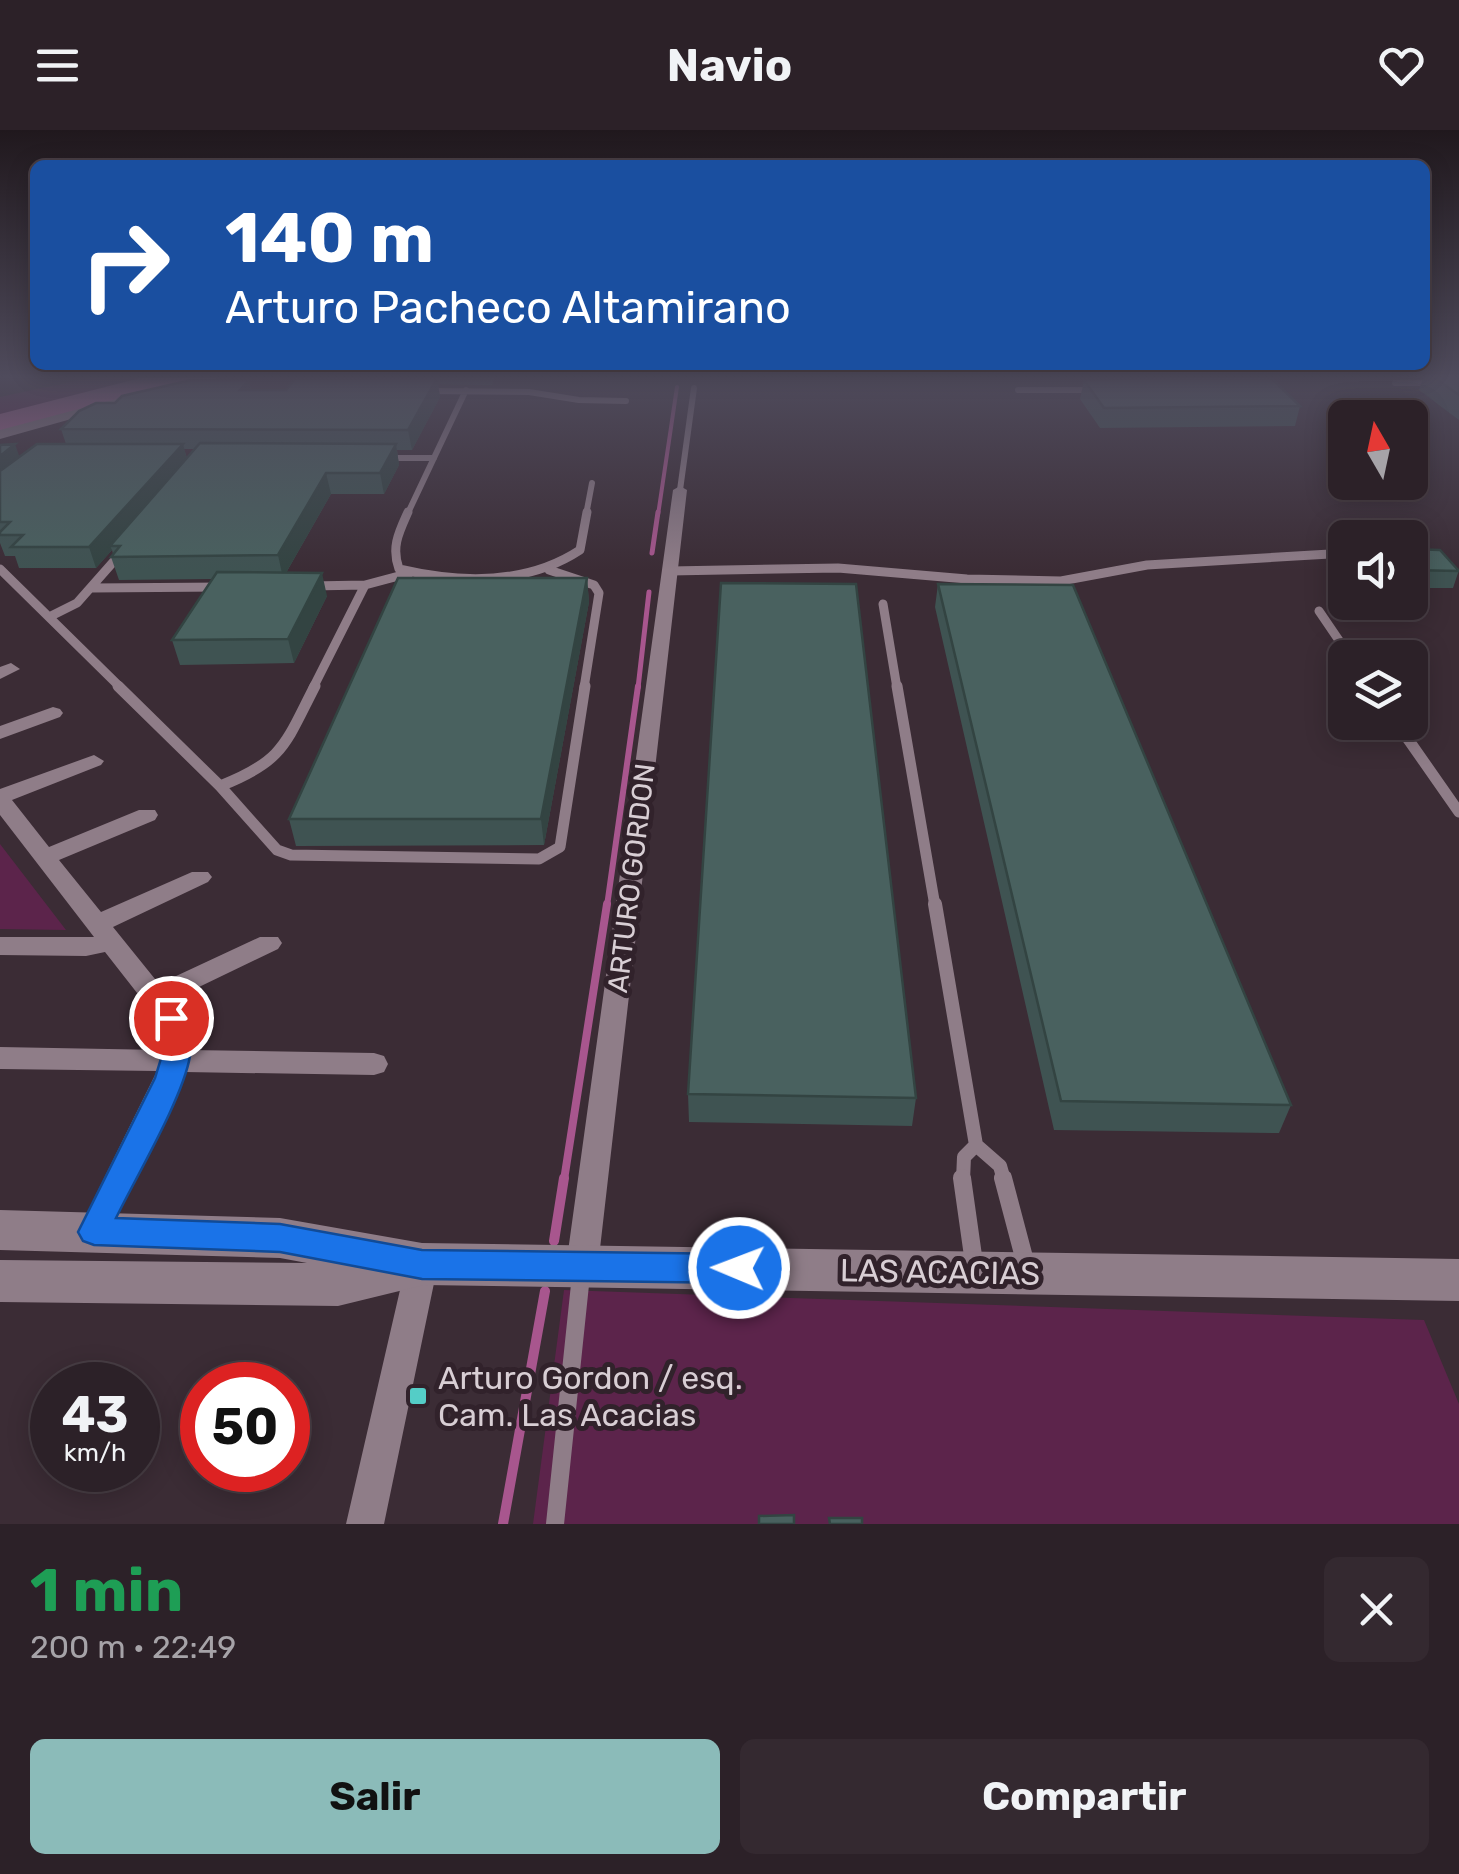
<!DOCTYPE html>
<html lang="es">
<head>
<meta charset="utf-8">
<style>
  body { margin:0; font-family:Rubik,sans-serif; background:#342930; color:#f1f3f6; height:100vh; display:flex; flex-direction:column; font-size:38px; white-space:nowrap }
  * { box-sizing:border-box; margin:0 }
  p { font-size:32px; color:#a6a3a8 }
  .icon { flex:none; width:55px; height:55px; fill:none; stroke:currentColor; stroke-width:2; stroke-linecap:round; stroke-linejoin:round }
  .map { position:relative; height:1394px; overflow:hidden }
  .side { display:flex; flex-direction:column; background:#2c2128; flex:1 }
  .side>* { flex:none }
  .banner { position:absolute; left:30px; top:30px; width:1400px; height:210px; border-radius:15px; box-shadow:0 5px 25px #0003,0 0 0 2px #483e45; background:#1a4fa0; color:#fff; overflow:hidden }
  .needle { width:65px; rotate:351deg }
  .fabs { position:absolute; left:1328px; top:270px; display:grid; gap:20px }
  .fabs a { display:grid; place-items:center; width:100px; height:100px; border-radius:15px; background:#2c2128; box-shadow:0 5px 25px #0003,0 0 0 2px #483e45; font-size:50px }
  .speed { position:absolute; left:30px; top:1232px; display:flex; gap:20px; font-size:50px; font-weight:700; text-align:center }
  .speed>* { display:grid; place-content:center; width:130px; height:130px; border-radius:50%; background:#2c2128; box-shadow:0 5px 25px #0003,0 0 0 2px #483e45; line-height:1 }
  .speed small { font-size:25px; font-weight:400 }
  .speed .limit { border:15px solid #d22; background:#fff; color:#111 }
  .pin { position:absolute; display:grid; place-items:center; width:85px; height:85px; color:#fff; margin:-42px; border:5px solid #fff; border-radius:50%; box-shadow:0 2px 10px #0007 }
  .me { position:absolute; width:110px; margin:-55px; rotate:271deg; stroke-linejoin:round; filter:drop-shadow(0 0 8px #0008) }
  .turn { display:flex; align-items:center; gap:35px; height:210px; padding:0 30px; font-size:45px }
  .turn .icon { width:130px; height:130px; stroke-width:2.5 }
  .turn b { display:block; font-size:70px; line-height:85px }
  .round { display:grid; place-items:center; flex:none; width:105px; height:105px; border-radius:15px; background:#342930 }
  .overview { display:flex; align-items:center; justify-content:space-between; height:170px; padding:0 30px }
  h1 { font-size:60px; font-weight:700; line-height:75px; color:#1e9e55 }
  .button { display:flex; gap:20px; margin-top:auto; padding:20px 30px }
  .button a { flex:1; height:115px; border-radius:15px; background:#8bbbb9; color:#111; font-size:40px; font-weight:700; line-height:115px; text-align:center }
  .button a+a { background:#342930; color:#f1f3f6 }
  header { display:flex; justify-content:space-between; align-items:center; height:130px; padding:0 30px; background:#2c2128; font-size:45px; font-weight:700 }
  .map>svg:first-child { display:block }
  .green { fill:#5c244b }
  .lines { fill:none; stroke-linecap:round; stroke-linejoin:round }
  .stream-far4 { stroke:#a8568e; stroke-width:4 }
  .stream-far3 { stroke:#a8568e; stroke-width:5 }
  .stream-far2 { stroke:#a8568e; stroke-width:6 }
  .stream-far1 { stroke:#a8568e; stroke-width:8 }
  .stream { stroke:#a8568e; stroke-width:10 }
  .lane-far4 { stroke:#8f7d88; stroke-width:6 }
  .lane-far3 { stroke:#8f7d88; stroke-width:9 }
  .lane-far2 { stroke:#8f7d88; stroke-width:11 }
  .lane-far1 { stroke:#8f7d88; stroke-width:14 }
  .lane { stroke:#8f7d88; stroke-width:18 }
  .street { fill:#8f7d88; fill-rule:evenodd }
  .secondary { fill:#8f7d88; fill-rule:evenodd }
  .highway { fill:#b36799; fill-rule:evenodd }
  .wall { fill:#3f5352; fill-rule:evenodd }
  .shaded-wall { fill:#334442 }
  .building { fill:#49615f; stroke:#334442; stroke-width:2.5 }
  .route { fill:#1a73e8; stroke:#114b97; stroke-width:2.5 }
  .poi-dot { fill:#54cdc7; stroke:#31222b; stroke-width:4 }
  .labels { text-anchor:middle; stroke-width:10; stroke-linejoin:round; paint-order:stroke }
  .street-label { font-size:28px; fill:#d8ced4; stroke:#31222b }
  .near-street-label { font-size:32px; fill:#d8ced4; stroke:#31222b }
  .near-poi-label { font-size:32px; fill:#d8ced4; stroke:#31222b; text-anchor:start }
</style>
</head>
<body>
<header><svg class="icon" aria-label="menu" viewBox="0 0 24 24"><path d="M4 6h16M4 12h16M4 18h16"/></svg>Navio<svg class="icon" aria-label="heart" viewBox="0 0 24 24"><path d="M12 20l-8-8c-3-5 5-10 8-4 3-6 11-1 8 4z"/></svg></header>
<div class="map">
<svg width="1459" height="1394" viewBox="0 0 1459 1394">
  <rect width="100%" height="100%" fill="#3b2c35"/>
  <path class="green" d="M103 245H165L0 288V267Z
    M0 714 66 800 0 799Z
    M564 1160 1424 1190 1459 1274V1394H533Z"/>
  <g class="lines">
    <path class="stream-far4" d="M658 385 677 257"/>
    <path class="stream-far3" d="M652 423 658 382
      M638 558 649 462"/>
    <path class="stream-far2" d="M607 776 638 556"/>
    <path class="stream-far1" d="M564 1050 607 774"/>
    <path class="stream" d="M554 1111 564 1048
      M503 1394 545 1161"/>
    <path class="lane-far4" d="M1395 253H1459
      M1018 260H1093
      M426 261 529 262 579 270 626 271
      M383 328H434
      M680 360 694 258
      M407 385 466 260
      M586 385 592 353"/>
    <path class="lane-far3" d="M408 382C399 402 391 417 399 439 459 453 527 455 580 420L587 382
      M0 439 121 558
      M549 440 594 455 599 463 584 558
      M670 441 838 438 967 449 1061 451 1147 435 1330 424
      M311 456 365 455 410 443
      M92 458 223 457
      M883 474 897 558
      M1319 481 1351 528
      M49 487 77 473 122 422
      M313 558 365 455"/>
    <path class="lane-far2" d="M118 556 220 656 277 720 291 725 539 729 560 717 585 556
      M897 556 935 776
      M1396 592 1459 682
      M220 656C284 631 285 614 315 556"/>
    <path class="lane-far1" d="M935 774 976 1015 1000 1036 1004 1050
      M963 1050 964 1027 976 1015"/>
    <path class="lane" d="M962 1048 974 1133
      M1003 1048 1026 1135
      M555 1394 581 1145"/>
    <path class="street" d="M680 356 687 360 598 1136 593 1146 582 1150 571 1146 566 1136 673 360Z
      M11 533 20 539 0 549V537Z
      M53 577 60 579 63 583 60 587 0 609V596Z
      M94 625 104 631 101 635 12 670 49 717 139 680H155L158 685 155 690 59 730 101 782 192 742H208L212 747 208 752 113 797 159 854 260 807H278L282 813 278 819 172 870 187 896 189 920 374 923 384 926 388 934 384 942 374 945 185 942 105 1111 94 1115 83 1111 78 1101 157 941 0 939V917L162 920 159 891 105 822 86 826 0 825V807H94L0 685V659Z
      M422 1120 433 1124 438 1134 384 1394H346L406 1134 411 1124Z"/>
    <path class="secondary" d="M197 245H228L0 309V297Z
      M0 1080 280 1088 422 1113 1459 1129V1171L424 1155 338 1176 0 1172V1130L307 1133 280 1128 0 1120Z"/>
    <path class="highway" d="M152 245H191L188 250 0 300V284Z"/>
  </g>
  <path class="wall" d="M313 245H495L492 255 438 254 440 267 412 320H397L399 335 384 364H331L286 443 327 466 294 533 180 535 172 510 213 449 119 450 111 427 113 424 112 420 96 438H19L15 426H5L0 413V315L19 327 66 314 61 299 115 273 249 250 251 260H286L314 249ZM184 319H195L187 328Z
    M1424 245H1459V290L1419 260Z
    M1084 250 1300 276 1295 296 1100 298 1080 269Z
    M1410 419 1459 440 1453 458H1410Z
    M587 448 589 472 544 715 296 716 289 689Z
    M938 454 1291 975 1279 1003 1054 1000 935 477Z
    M688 964 916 968 912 996 689 992Z"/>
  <path class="shaded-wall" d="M437 248 440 267 412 320 408 300Z
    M249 250 253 268 240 260Z
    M15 314 22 334 0 352V326Z
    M183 314 188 333 110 416 112 420 96 438 89 417Z
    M396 314 399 335 384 364 380 343Z
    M326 343 331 364 283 448 278 425Z
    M322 443 327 466 294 533 288 509Z
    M587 448 589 472 544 715 541 689Z"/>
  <path class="building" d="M1251 245 1271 248 1300 276 1104 278 1084 250Z
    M1431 245H1459V265Z
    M437 248 408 300 61 299 79 281 96 273H115L122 266 191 250H249L240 260H286L295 249Z
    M200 313 396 314 380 343H326L278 425 111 427 120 416H110Z
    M15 314 0 326V315Z
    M37 314H183L89 417H11L23 405H0V402L10 392H0V341Z
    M1410 419 1440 420 1459 441 1410 440Z
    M217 442 322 443 288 509 172 510Z
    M398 448H587L541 689H289Z
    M721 453 856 454 916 968 688 964Z
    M938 454 1073 455 1291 975 1061 971Z
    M794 1385V1394H759V1386Z
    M829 1388H862V1394H830Z"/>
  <linearGradient id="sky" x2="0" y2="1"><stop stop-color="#20181d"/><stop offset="0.56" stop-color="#4f4b5c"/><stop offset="1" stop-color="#4f4b5c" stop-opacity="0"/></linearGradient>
  <rect width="1459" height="441" fill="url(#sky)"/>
  <path class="route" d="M171 878 181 881C187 892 192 913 190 926 183 968 136 1047 116 1088L280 1094 422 1120 739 1124 751 1128 756 1138 751 1149 739 1153 422 1149 280 1122 94 1115 83 1111 78 1102 155 948 163 922 157 888 161 881Z"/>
  <rect class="poi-dot" x="408" y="1256" width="20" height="20" rx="5"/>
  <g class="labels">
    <g class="street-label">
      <text transform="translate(631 748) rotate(-83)" y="10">ARTURO GORDON</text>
    </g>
    <g class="near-street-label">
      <text transform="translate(940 1142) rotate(1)" y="11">LAS ACACIAS</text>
    </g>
    <g class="near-poi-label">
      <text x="438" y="1259">Arturo Gordon / esq.<tspan x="438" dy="37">Cam. Las Acacias</tspan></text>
    </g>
  </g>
</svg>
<div class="fabs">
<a><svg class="needle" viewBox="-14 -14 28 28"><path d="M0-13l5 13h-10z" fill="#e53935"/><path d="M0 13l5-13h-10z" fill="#a6a3a8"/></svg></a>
<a><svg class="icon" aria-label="sound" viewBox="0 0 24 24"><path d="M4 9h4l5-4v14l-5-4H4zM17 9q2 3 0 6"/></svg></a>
<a><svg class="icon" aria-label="layers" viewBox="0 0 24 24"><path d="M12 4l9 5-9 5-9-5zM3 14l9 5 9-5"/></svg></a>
</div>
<div class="speed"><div>43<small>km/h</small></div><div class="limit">50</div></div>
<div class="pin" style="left:171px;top:888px;background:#d93025"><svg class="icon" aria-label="arrive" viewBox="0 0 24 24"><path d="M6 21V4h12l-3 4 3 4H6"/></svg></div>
<svg class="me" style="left:739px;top:1138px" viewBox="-20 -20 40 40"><circle r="17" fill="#1a73e8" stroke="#fff" stroke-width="3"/><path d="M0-11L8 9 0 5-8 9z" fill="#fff"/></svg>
<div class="banner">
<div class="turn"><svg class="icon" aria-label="right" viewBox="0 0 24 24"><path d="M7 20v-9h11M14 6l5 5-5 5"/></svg><div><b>140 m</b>Arturo Pacheco Altamirano</div></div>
</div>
</div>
<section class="side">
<div class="overview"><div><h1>1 min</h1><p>200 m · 22:49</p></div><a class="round"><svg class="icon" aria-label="close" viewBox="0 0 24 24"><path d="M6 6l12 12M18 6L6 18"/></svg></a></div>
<div class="button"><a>Salir</a><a>Compartir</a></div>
</section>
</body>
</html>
